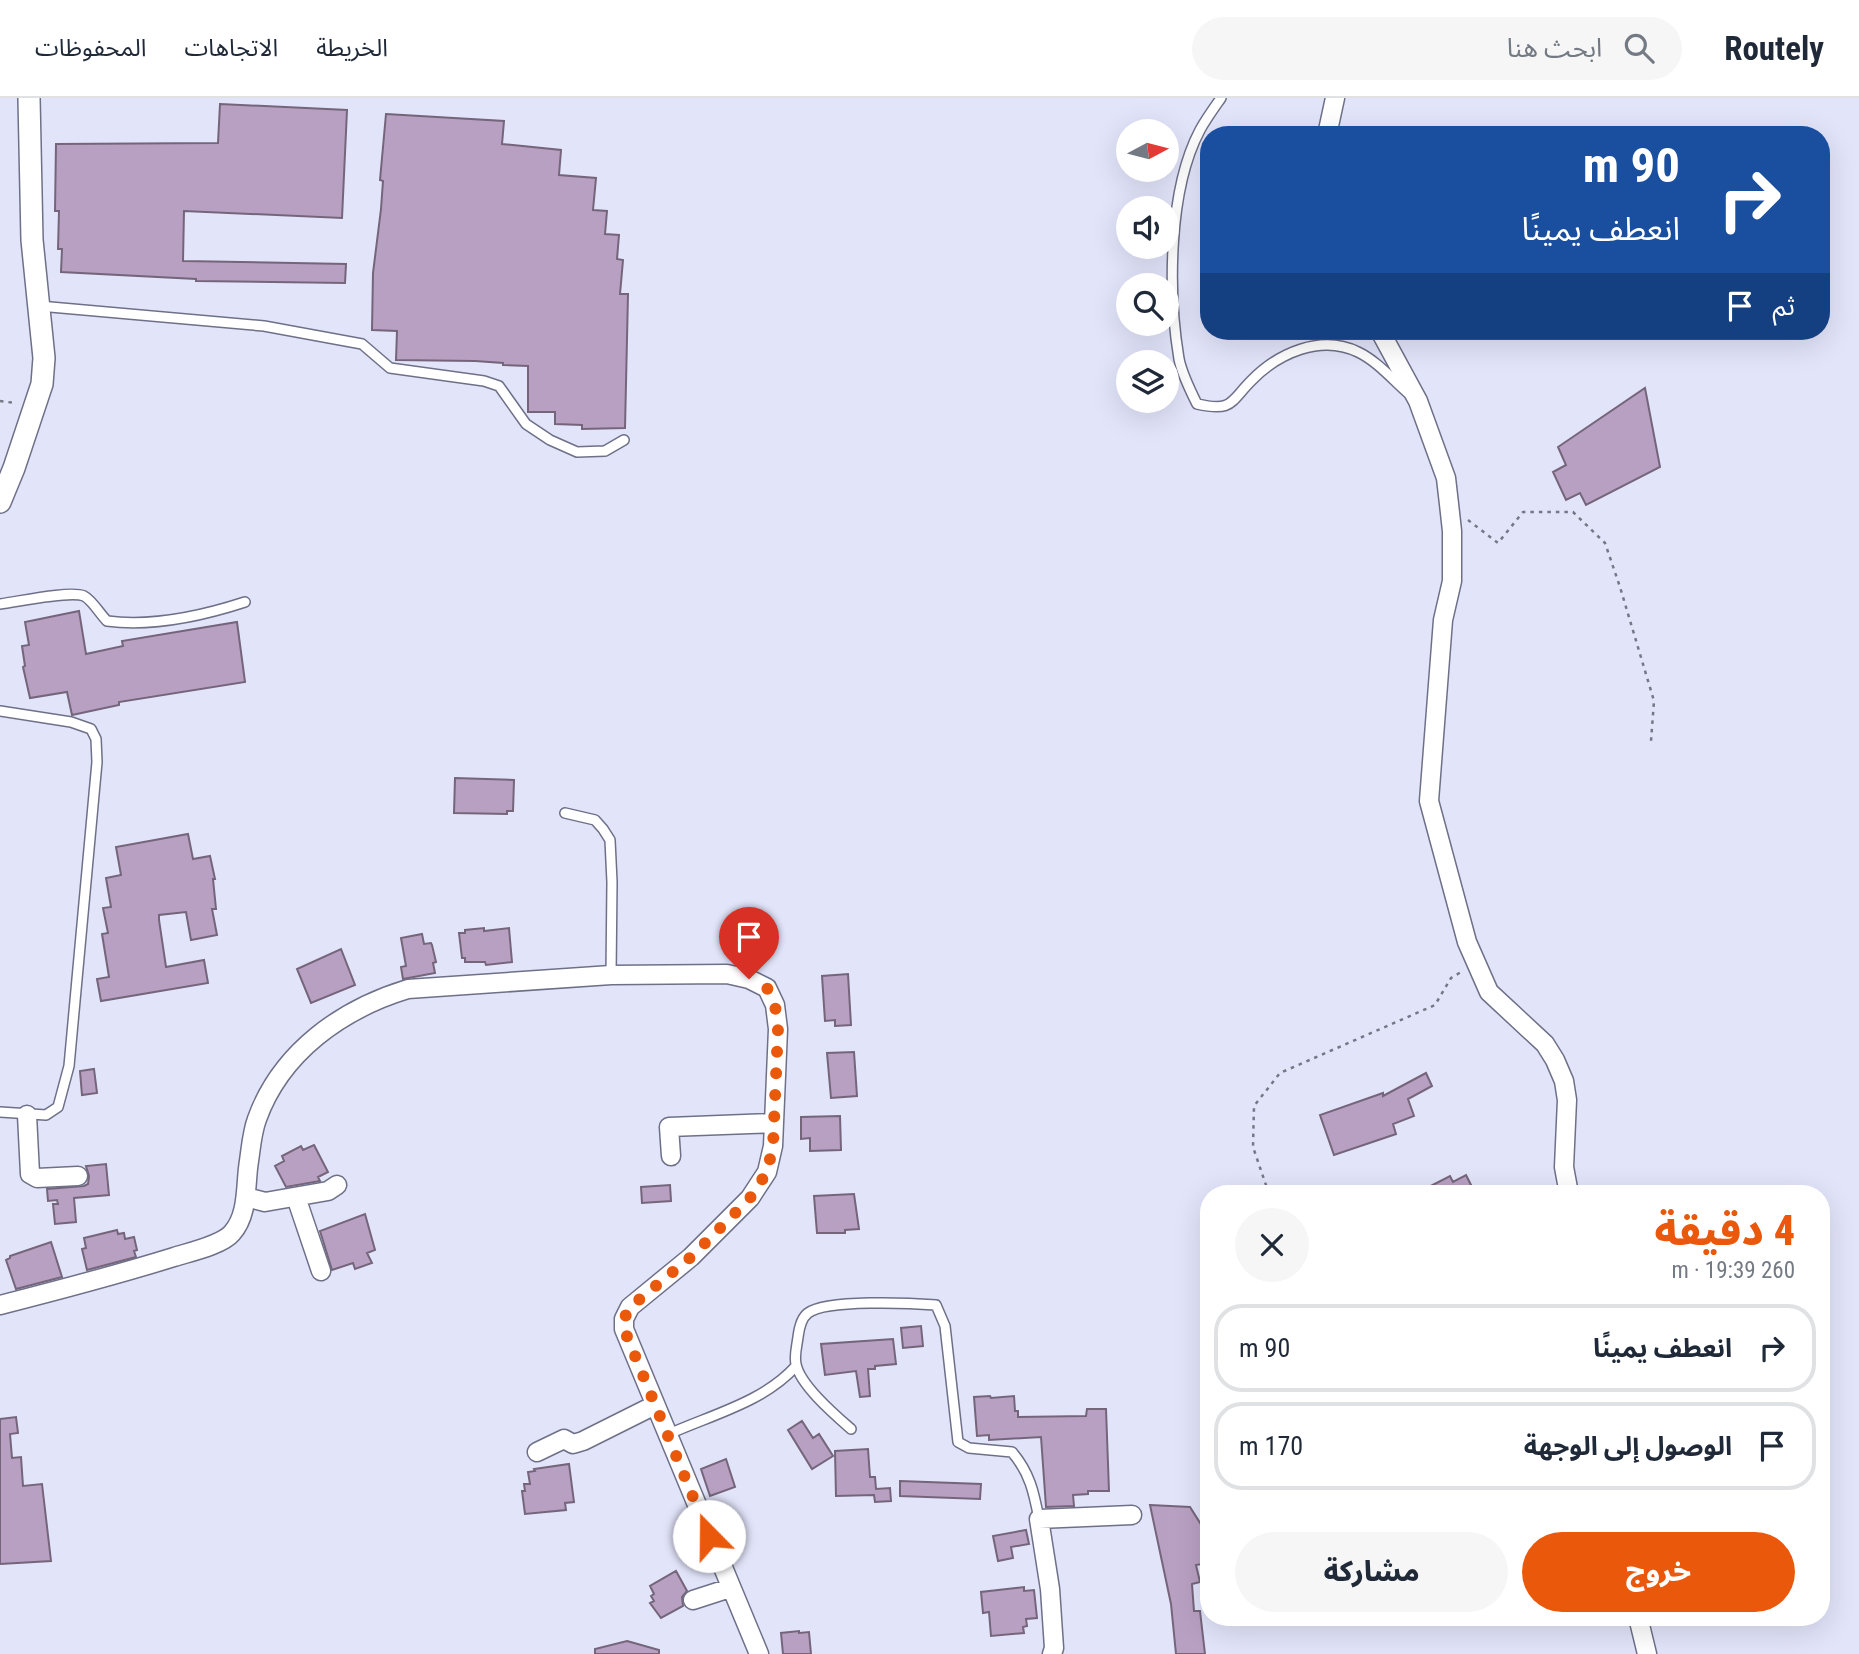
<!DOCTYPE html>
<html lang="ar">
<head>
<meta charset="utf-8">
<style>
  body { margin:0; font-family:"Roboto Condensed","Noto Sans Arabic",sans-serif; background:#f6f6f7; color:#1f2937; direction:rtl; height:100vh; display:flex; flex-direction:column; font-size:26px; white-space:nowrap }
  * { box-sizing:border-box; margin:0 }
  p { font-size:23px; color:#747a83 }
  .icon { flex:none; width:38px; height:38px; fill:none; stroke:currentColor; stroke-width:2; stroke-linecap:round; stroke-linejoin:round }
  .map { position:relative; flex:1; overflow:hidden; direction:ltr }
  .details { position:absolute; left:1200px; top:1087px; width:630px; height:441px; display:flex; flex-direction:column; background:#fff; border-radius:28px; box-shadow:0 7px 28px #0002; direction:rtl }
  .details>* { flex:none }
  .guide { position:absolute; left:1200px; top:28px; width:630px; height:214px; border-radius:28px; box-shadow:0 7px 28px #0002; direction:rtl; background:#1a4fa0; color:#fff; overflow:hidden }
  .needle { width:46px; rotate:83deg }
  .controls { position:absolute; left:1116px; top:21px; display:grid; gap:14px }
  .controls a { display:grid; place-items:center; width:63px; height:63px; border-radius:50%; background:#fff; box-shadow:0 7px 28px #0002; font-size:35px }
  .pin { position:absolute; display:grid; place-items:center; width:60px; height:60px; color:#fff; margin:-72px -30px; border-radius:50% 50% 50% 0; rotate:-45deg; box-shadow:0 0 7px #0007 }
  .pin .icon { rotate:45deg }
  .me { position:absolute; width:77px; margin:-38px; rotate:338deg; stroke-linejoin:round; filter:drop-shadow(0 0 5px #0008) }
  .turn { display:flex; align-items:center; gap:24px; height:147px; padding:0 35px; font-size:32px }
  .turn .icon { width:91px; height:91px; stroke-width:2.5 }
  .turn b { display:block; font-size:49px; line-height:60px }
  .then { display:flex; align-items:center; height:66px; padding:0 35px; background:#0003; gap:14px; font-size:26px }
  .round { display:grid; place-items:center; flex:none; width:74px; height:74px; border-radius:37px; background:#f6f6f7 }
  .headline { display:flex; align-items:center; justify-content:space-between; height:119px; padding:0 35px }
  h1 { font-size:42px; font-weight:800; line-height:52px; color:#ea580c }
  .primary-button { display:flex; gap:14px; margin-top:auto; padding:14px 35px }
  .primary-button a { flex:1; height:80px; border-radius:42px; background:#ea580c; color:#fff; font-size:28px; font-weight:800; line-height:80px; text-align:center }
  .primary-button a+a { background:#f6f6f7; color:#1f2937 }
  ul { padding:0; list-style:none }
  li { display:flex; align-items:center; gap:21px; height:88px; margin:0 14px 10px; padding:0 21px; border:4px solid #e0e1e3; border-radius:28px }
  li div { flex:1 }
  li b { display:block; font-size:26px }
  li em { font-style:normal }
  header { display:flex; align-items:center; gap:42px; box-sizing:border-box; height:98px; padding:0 35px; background:#fff; border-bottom:2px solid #e0e1e3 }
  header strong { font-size:33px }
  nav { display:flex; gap:38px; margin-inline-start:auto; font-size:24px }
  .search { width:490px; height:63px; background:#f6f6f7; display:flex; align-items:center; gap:18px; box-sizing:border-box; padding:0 24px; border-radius:38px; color:#747a83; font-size:26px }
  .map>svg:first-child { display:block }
  .building { fill:#b8a0c2; stroke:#75657b; stroke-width:2 }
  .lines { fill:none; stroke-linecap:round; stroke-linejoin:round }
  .service-casing { stroke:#6e7088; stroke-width:12 }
  .minor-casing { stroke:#6e7088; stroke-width:21 }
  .tertiary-casing { stroke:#6e7088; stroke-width:24 }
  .path { stroke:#757786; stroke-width:2.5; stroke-dasharray:3.5 5; stroke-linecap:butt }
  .service { stroke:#fff; stroke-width:9 }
  .minor { stroke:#fff; stroke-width:18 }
  .tertiary { stroke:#fff; stroke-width:21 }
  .route { stroke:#ea580c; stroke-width:12; stroke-dasharray:0 21.6 }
</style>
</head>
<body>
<header>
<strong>Routely</strong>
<div class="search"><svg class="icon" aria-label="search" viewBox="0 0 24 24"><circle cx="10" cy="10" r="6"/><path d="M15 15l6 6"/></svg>ابحث هنا</div>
<nav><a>الخريطة</a><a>الاتجاهات</a><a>المحفوظات</a></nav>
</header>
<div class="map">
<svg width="1859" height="1556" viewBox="0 0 1859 1556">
  <rect width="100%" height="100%" fill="#e2e4fa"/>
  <path class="building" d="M220 6 347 12 342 120 184 113 183 163 346 166 345 185 196 183V181L61 174 62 151H58L59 113H55L56 46 218 45Z
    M386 16 504 23 502 46 561 52 559 77 596 80 593 112 607 113 605 136 619 137 617 161 623 162 620 196H628L625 330 582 331V327L555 326V314H528V268L503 267V265L475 263 396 262 397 233 372 232 373 175 381 111 383 83 380 82Z
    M1645 290 1660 369 1586 407 1580 395 1566 402 1553 374 1566 367 1558 349Z
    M79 513 86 556 123 548 122 543 237 524 245 584 119 604V607L72 617 67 594 30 600 23 569 25 568 22 548 29 547 25 524Z
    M455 680 514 682 513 713H507V716L454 715Z
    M188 736 193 761 210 758 215 781H213L216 811H212L217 837 191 842 186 814 159 817V822L166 869 204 862 208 885 101 903 97 881 109 879 102 836 108 835 103 810 111 809 106 780 121 777 116 749Z
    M484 830V833L509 830 512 864 486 867 485 864H465V860H462L459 835H465V832Z
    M422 836 424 846 431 845 432 847 436 864 433 865 435 875 403 881 401 869 406 868 401 840Z
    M341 851 355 887 311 905 297 871Z
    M848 876 851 927 835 928V922L825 923 822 878Z
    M854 954 857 998 831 1000 827 955Z
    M94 971 97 995 82 997 80 973Z
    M1426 975 1432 988 1408 1001 1414 1018 1393 1026 1396 1036 1334 1057 1320 1017 1383 995V998Z
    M840 1018 841 1052 810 1053V1040L801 1041V1019Z
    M314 1047 328 1074 318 1079 320 1083 286 1089 275 1068 284 1063 282 1058 301 1048 303 1052Z
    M106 1066 109 1097 74 1100 76 1124 55 1126 53 1106H58L57 1102 48 1103 47 1091 84 1088 88 1086 89 1078 86 1068Z
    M1466 1077 1472 1089 1461 1096H1415L1450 1078 1453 1084Z
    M670 1087 671 1103 642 1105 641 1089Z
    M854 1096 859 1131 845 1132V1135H817L814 1098Z
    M365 1116 375 1152 367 1155 372 1165 355 1171 353 1165 332 1172 320 1133Z
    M117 1132 118 1136 124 1135 125 1141 134 1139 137 1152 134 1153 136 1159 87 1172 82 1151 86 1150 84 1140Z
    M51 1144 62 1179 16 1191 6 1162 10 1160V1158Z
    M921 1228 923 1248 903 1250 901 1230Z
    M893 1241 896 1266 875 1268V1271H868L870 1298 860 1299 856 1273 825 1277 821 1246Z
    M990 1298 991 1300 1014 1298 1015 1313H1018V1319L1086 1318 1087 1311H1106L1109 1393H1088V1396L1073 1397 1074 1408 1046 1409 1041 1339 989 1342V1337L977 1338 974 1299Z
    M16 1319 18 1335 10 1336 12 1360 21 1359 23 1388 42 1386 51 1463 0 1466V1321Z
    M802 1323 813 1340 819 1336 833 1358 812 1371 788 1332Z
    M868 1351 870 1379H875L876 1391 890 1390 891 1403 875 1404 874 1397 836 1398 835 1353Z
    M726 1361 735 1389 710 1398 701 1371Z
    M569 1366 574 1404 565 1405 566 1412 525 1416 522 1393H525L524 1386H530L528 1374 535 1373 534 1371Z
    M900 1383 981 1386 980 1401 900 1398Z
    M1150 1407 1190 1409 1202 1428 1209 1450V1465L1196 1467 1200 1484 1192 1486 1194 1513H1200L1205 1556H1176L1171 1506Z
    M1026 1432 1029 1446 1011 1449 1013 1460 998 1463 993 1438Z
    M676 1473 687 1493 682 1499 683 1508 661 1520 650 1505 654 1503 651 1498 654 1496 650 1488Z
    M1024 1489V1493L1034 1492 1037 1520 1026 1521 1027 1528 1023 1529 1024 1535 991 1538 989 1514 983 1515 981 1494Z
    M799 1533V1535L809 1534 811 1556H783L781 1535Z
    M627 1543 659 1552V1556H595V1551Z"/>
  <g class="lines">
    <defs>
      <path id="service" d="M1221 0C1214 10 1206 21 1200 32 1168 92 1168 195 1179 261 1182 276 1190 292 1197 306 1233 314 1230 304 1251 283 1278 255 1321 236 1358 254 1377 263 1393 282 1408 295
        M39 208 264 228 362 246 390 270 484 283 499 288 526 326 550 342 577 354 605 353 624 342
        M0 506C17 504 70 492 84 498 92 502 100 516 107 523 152 529 202 518 245 504
        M0 613 71 624 91 631 96 641 97 664 69 968 58 1009 46 1017 0 1014
        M565 715 595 722 603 731 610 742 612 784 611 877
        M851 1331C835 1317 800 1287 796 1266 794 1257 797 1248 798 1239 799 1231 801 1220 808 1215 826 1201 911 1205 936 1207L945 1228 958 1344 969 1350 1012 1354C1030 1375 1034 1395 1039 1421
        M669 1336C711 1317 764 1304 796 1268"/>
      <path id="minor" d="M1327 37 1335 0
        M1380 233 1418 303 1446 380 1449 406 1452 433V483L1443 522 1429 703 1467 844 1489 894 1545 946 1555 962 1564 983 1567 1002 1564 1069 1569 1096
        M27 1017 30 1076 37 1080 78 1078
        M671 1058 669 1029 774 1025
        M246 1099 265 1104 328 1093 337 1087
        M296 1099 321 1173
        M0 1207C59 1192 116 1177 174 1159 190 1154 222 1147 232 1135 249 1116 245 1086 249 1063 251 1050 252 1034 257 1021 281 954 342 911 408 891L611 877 727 876 749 881 767 890 775 907 778 931 773 1048 767 1074 750 1100 691 1159 630 1209 624 1221V1231L759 1556
        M537 1354 564 1341 573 1346 583 1343 655 1307
        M693 1502 730 1490
        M1638 1519 1647 1556
        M1052 1556 1054 1550 1050 1491 1039 1421 1132 1417"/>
      <path id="tertiary" d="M0 404 14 370 42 286 44 260 32 142 29 0"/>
    </defs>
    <use href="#service" class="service-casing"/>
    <use href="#minor" class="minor-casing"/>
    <use href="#tertiary" class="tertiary-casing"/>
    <path class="path" d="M0 303 15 305
      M1468 422 1498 445 1523 414H1573L1605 445 1620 489 1654 603 1651 643
      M1269 1096 1253 1049 1254 1008 1280 975 1435 907 1451 880 1461 874"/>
    <use href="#service" class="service"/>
    <use href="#minor" class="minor"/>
    <use href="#tertiary" class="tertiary"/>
  </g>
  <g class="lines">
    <path class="route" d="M709 1438 624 1231V1221L630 1209 691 1159 750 1100 767 1074 773 1048 778 931 775 907 767 890 749 881"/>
  </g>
</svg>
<div class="controls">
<a><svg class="needle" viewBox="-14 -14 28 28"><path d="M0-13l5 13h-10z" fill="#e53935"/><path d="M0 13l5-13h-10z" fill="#747a83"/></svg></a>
<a><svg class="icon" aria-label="sound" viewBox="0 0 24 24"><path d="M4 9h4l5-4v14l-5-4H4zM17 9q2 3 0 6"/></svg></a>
<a><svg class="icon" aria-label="search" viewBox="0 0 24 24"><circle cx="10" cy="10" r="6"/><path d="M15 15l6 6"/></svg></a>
<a><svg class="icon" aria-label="layers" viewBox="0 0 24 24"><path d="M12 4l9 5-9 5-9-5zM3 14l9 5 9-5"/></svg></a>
</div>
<div class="pin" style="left:749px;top:881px;background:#d93025"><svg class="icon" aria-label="arrive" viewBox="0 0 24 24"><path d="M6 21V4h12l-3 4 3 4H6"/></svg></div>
<svg class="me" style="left:709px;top:1438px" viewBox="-20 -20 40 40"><circle r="19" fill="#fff"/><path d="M0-13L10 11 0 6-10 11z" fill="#ea580c"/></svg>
<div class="guide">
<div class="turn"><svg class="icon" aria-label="right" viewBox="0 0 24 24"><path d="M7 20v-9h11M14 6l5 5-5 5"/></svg><div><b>90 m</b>انعطف يمينًا</div></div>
<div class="then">ثم<svg class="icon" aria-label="arrive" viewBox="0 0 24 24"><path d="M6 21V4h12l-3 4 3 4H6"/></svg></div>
</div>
<section class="details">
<div class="headline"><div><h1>4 دقيقة</h1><p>260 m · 19:39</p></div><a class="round"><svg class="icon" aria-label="close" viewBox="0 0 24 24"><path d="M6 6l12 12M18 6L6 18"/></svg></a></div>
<ul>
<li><svg class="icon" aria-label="right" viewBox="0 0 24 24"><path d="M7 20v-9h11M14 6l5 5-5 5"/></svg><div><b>انعطف يمينًا</b></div><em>90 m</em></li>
<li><svg class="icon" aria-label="arrive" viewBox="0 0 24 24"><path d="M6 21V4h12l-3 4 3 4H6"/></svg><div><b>الوصول إلى الوجهة</b></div><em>170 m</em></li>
</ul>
<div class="primary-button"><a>خروج</a><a>مشاركة</a></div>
</section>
</div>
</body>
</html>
